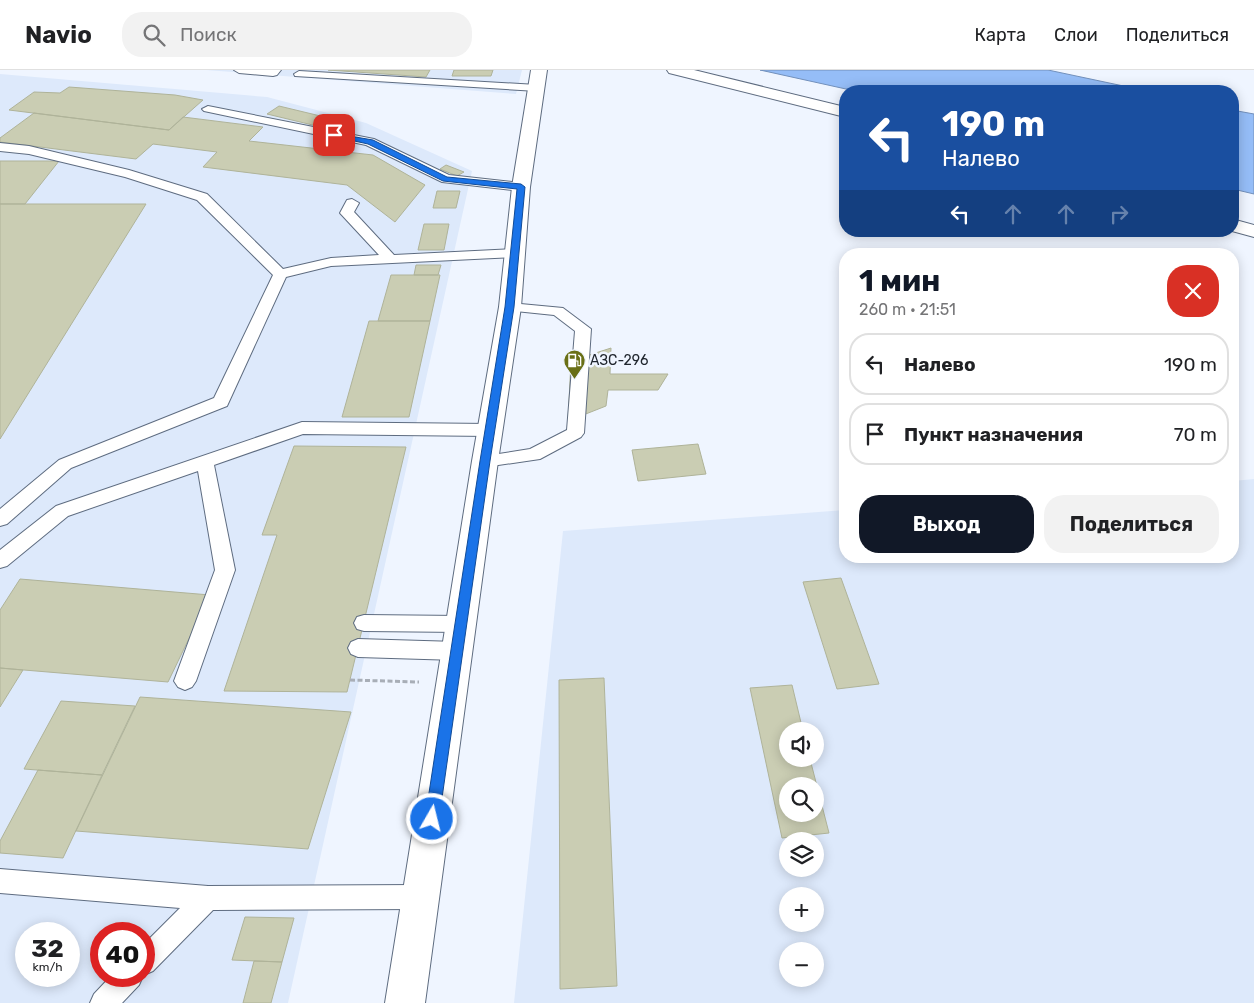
<!DOCTYPE html>
<html lang="ru">
<head>
<meta charset="utf-8">
<style>
  body { margin:0; font-family:Rubik,sans-serif; background:#f2f2f2; color:#202124; height:100vh; display:flex; flex-direction:column; font-size:19px; white-space:nowrap }
  * { box-sizing:border-box; margin:0 }
  p { font-size:16px; color:#757577 }
  .icon { flex:none; width:28px; height:28px; fill:none; stroke:currentColor; stroke-width:2; stroke-linecap:round; stroke-linejoin:round }
  .map { position:relative; flex:1; overflow:hidden }
  .details { position:absolute; left:839px; top:178px; width:400px; height:315px; display:flex; flex-direction:column; background:#fff; border-radius:20px; box-shadow:0 2px 12px #0003 }
  .details>* { flex:none }
  .banner { position:absolute; left:839px; top:15px; width:400px; height:152px; border-radius:20px; box-shadow:0 2px 12px #0003; background:#1a4fa0; color:#fff; overflow:hidden }
  .controls { position:absolute; left:779px; top:652px; display:grid; gap:10px }
  .controls a { display:grid; place-items:center; width:45px; height:45px; border-radius:50%; background:#fff; box-shadow:0 2px 12px #0003; font-size:25px }
  .speed { position:absolute; left:15px; top:852px; display:flex; gap:10px; font-size:25px; font-weight:700; text-align:center }
  .speed>* { display:grid; place-content:center; width:65px; height:65px; border-radius:50%; background:#fff; box-shadow:0 2px 12px #0003; line-height:1 }
  .speed small { font-size:12px; font-weight:400 }
  .speed .limit { border:8px solid #d22; background:#fff; color:#111 }
  .pin { position:absolute; display:grid; place-items:center; width:42px; height:42px; color:#fff; margin:-21px; border-radius:10px; box-shadow:0 2px 8px #0006 }
  .me { position:absolute; width:55px; margin:-28px; rotate:8deg; stroke-linejoin:round; filter:drop-shadow(0 0 4px #0008) }
  .turn { display:flex; align-items:center; gap:18px; height:105px; padding:0 20px; font-size:22px }
  .turn .icon { width:65px; height:65px; stroke-width:2.5 }
  .turn b { display:block; font-size:35px; line-height:42px }
  .lanes { display:flex; align-items:center; height:48px; padding:0 20px; background:#0003; justify-content:center; gap:25px; direction:ltr }
  .lanes .off { opacity:.35 }
  .round { display:grid; place-items:center; flex:none; width:52px; height:52px; border-radius:20px; background:#f2f2f2 }
  .headline { display:flex; align-items:center; justify-content:space-between; height:85px; padding:0 20px }
  h1 { font-size:30px; font-weight:700; line-height:38px; color:#111827 }
  .action { display:flex; gap:10px; margin-top:auto; padding:10px 20px }
  .action a { flex:1; height:58px; border-radius:20px; background:#111827; color:#fff; font-size:20px; font-weight:700; line-height:58px; text-align:center }
  .action a+a { background:#f2f2f2; color:#202124 }
  ul { padding:0; list-style:none }
  li { display:flex; align-items:center; gap:15px; height:62px; margin:0 10px 8px; padding:0 10px; border:2px solid #e0e0e0; border-radius:20px }
  li div { flex:1 }
  li b { display:block; font-size:19px }
  li em { font-style:normal }
  header { display:flex; align-items:center; gap:30px; box-sizing:border-box; height:70px; padding:0 25px; background:#fff; border-bottom:1px solid #e0e0e0 }
  header strong { font-size:24px }
  nav { display:flex; gap:28px; margin-inline-start:auto; font-size:18px }
  .search { width:350px; height:45px; background:#f2f2f2; display:flex; align-items:center; gap:12px; box-sizing:border-box; padding:0 18px; border-radius:20px; color:#757577; font-size:19px }
  .map>svg:first-child { display:block }
  .built { fill:#dde9fb; fill-rule:evenodd }
  .water { fill:#95bdf7; stroke:#7290bb }
  .building { fill:#cacdb3; stroke:#afb399; fill-rule:evenodd }
  .lines { fill:none; stroke-linecap:round; stroke-linejoin:round }
  .lane-casing { stroke:#5e6c80; stroke-width:2 }
  .secondary-casing { stroke:#5e6c80; stroke-width:2 }
  .path { stroke:#a8aeb7; stroke-width:3; stroke-dasharray:5 2.5; stroke-linecap:butt }
  .lane { fill:#fff; fill-rule:evenodd }
  .secondary { fill:#fff; fill-rule:evenodd }
  .route { fill:#1a73e8; stroke:#114b97 }
  .labels { text-anchor:middle; stroke-width:5; stroke-linejoin:round; paint-order:stroke }
  .poi-label { font-size:14px; fill:#20262e; stroke:#eff5ff; text-anchor:start }
</style>
</head>
<body>
<header>
<strong>Navio</strong>
<div class="search"><svg class="icon" aria-label="search" viewBox="0 0 24 24"><circle cx="10" cy="10" r="6"/><path d="M15 15l6 6"/></svg>Поиск</div>
<nav><a>Карта</a><a>Слои</a><a>Поделиться</a></nav>
</header>
<div class="map">
<svg width="1254" height="933" viewBox="0 0 1254 933">
  <rect width="100%" height="100%" fill="#eff5ff"/>
  <path class="built" d="M206 0H522L516 24Z
    M0 4 267 27 366 53 472 101 288 933H0ZM26 864H69V906H26ZM101 864H144V906H101Z
    M1254 409V933H514L563 461 845 440V486H1232L1233 411ZM788 661H815V689H788ZM788 716H815V744H788ZM788 771H815V799H788ZM788 826H815V854H788ZM788 881H815V909H788Z"/>
  <path class="water" d="M760 0H1048L1147 21H855Z
    M1232 40 1254 44V124L1233 119Z"/>
  <path class="building" d="M328 0H430L426 7Z
    M454 0H493L491 6H452Z
    M69 17 175 25 203 30 169 60 9 40 34 22 60 23Z
    M279 36 337 50 325 58 267 44Z
    M34 43 169 60 183 47 263 57 249 71 373 85 425 115 395 152 347 115 203 97 217 82 153 74 136 89 0 72V68Z
    M0 91H59L25 134H0Z
    M446 95 464 102 457 106 440 99Z
    M437 121H460L456 138H433Z
    M0 134H146L0 369Z
    M424 154H449L444 180H418Z
    M416 195H441L438 205H414Z
    M391 205H440L430 251H378Z
    M369 251H430L409 347H342Z
    M611 278 610 304H668L658 320H608L606 336 568 351 571 291Z
    M698 374 706 404 638 411 632 380Z
    M294 376 406 377 347 622 224 621 277 465H262Z
    M841 508 879 614 837 619 803 512Z
    M20 509 210 525 168 612 0 598V540Z
    M0 598 23 600 0 637Z
    M604 608 617 916 560 919 559 610Z
    M792 615 803 661H788V689H810L829 763 782 768 750 618ZM788 716H815V744H788Z
    M140 627 351 642 308 779 76 761Z
    M61 631 135 636 102 705 24 699Z
    M38 700 102 705 63 788 0 783V771Z
    M245 847 294 848 282 892 232 890Z
    M254 891 282 892 271 933H243Z"/>
  <g class="lines">
    <defs>
      <path id="lane" d="M234 0H281L277 5 273 6 239 3Z
        M299 1 537 15 543 18 537 21 295 6 294 4Z
        M208 36 374 69 449 105 521 113 527 117 521 121 442 112 366 75 204 41 202 39Z
        M0 73 29 76 129 100 207 124 283 199 331 188 379 185 340 143 347 130 352 129 359 133 354 142 394 185 514 179 521 183 514 187 331 196 286 207 227 336 71 398 7 454 0 456V439L59 390 214 328 273 205 197 130 125 107 29 84 0 81Z
        M510 233 563 238 591 259 584 363 581 367 540 389 485 397 479 395 476 391 479 387 530 379 567 360 575 261 554 245 505 240 503 237 505 234Z
        M302 352 490 354 496 356 498 360 496 364 490 366 303 364 214 395 235 500 196 611 192 617 185 620 178 617 174 611 215 500 198 401 68 446 7 496 0 498V480L56 436Z
        M364 545 461 546 468 548 471 554 468 560 461 562 364 561 357 559 354 553 357 547Z
        M358 569 457 572 464 575 467 581 464 587 457 590 358 587 351 584 348 578 351 572Z
        M0 799 208 816 421 815 430 818 433 827 430 836 421 839 213 840 153 901 144 905V874L180 838 0 823Z
        M111 906H143L139 915 122 933H90L94 924Z"/>
      <path id="secondary" d="M531 0H547L530 117 521 237 498 391 425 933H385L472 391 499 237 512 117Z
        M667 0H694L845 37V47L669 3Z
        M1232 149 1254 155V167L1232 161Z"/>
    </defs>
    <use href="#lane" class="lane-casing"/>
    <use href="#secondary" class="secondary-casing"/>
    <path class="path" d="M350 610 419 612"/>
    <use href="#lane" class="lane"/>
    <use href="#secondary" class="secondary"/>
  </g>
  <path class="route" d="M332 63 373 70 447 107 521 114 525 117 514 237 490 391 439 749 437 754 432 756 427 754 425 749 480 391 505 237 517 119 443 111 368 74 332 66Z"/>
  <defs>
    <symbol id="fuel-pin" viewBox="-11 -11 22 30"><path d="M0 17L-7.5 6A9.5 9.5 0 1 1 7.5 6Z" fill="#696f16" stroke="#eff5ff"/><path d="M-5.5-6h7V0h2V4h1.3V-2.5L3-4.5l.8-.8L6-3V5H2.5V1h-1V6h-7ZM-4.2-4.7v3.2H.2V-4.7Z" fill="#fff"/></symbol>
  </defs>
  <g fill-rule="evenodd">
    <use href="#fuel-pin" x="562" y="278" width="25" height="34"/>
  </g>
  <g class="labels">
    <g class="poi-label">
      <text x="590" y="295">АЗС-296</text>
    </g>
  </g>
</svg>
<div class="controls">
<a><svg class="icon" aria-label="sound" viewBox="0 0 24 24"><path d="M4 9h4l5-4v14l-5-4H4zM17 9q2 3 0 6"/></svg></a>
<a><svg class="icon" aria-label="search" viewBox="0 0 24 24"><circle cx="10" cy="10" r="6"/><path d="M15 15l6 6"/></svg></a>
<a><svg class="icon" aria-label="layers" viewBox="0 0 24 24"><path d="M12 4l9 5-9 5-9-5zM3 14l9 5 9-5"/></svg></a>
<a>+</a>
<a>−</a>
</div>
<div class="speed"><div>32<small>km/h</small></div><div class="limit">40</div></div>
<div class="pin" style="left:334px;top:65px;background:#d93025"><svg class="icon" aria-label="arrive" viewBox="0 0 24 24"><path d="M6 21V4h12l-3 4 3 4H6"/></svg></div>
<svg class="me" style="left:432px;top:749px" viewBox="-20 -20 40 40"><circle r="17" fill="#1a73e8" stroke="#fff" stroke-width="3"/><path d="M0-11L8 9 0 5-8 9z" fill="#fff"/></svg>
<div class="banner">
<div class="turn"><svg class="icon" aria-label="left" viewBox="0 0 24 24"><path d="M17 20v-9H6M10 6l-5 5 5 5"/></svg><div><b>190 m</b>Налево</div></div>
<div class="lanes"><svg class="icon" aria-label="left" viewBox="0 0 24 24"><path d="M17 20v-9H6M10 6l-5 5 5 5"/></svg><svg class="icon off" aria-label="ahead" viewBox="0 0 24 24"><path d="M12 20V5M6 11l6-6 6 6"/></svg><svg class="icon off" aria-label="ahead" viewBox="0 0 24 24"><path d="M12 20V5M6 11l6-6 6 6"/></svg><svg class="icon off" aria-label="right" viewBox="0 0 24 24"><path d="M7 20v-9h11M14 6l5 5-5 5"/></svg></div>
</div>
<section class="details">
<div class="headline"><div><h1>1 мин</h1><p>260 m · 21:51</p></div><a class="round" style="background:#d93025;color:#fff"><svg class="icon" aria-label="close" viewBox="0 0 24 24"><path d="M6 6l12 12M18 6L6 18"/></svg></a></div>
<ul>
<li><svg class="icon" aria-label="left" viewBox="0 0 24 24"><path d="M17 20v-9H6M10 6l-5 5 5 5"/></svg><div><b>Налево</b></div><em>190 m</em></li>
<li><svg class="icon" aria-label="arrive" viewBox="0 0 24 24"><path d="M6 21V4h12l-3 4 3 4H6"/></svg><div><b>Пункт назначения</b></div><em>70 m</em></li>
</ul>
<div class="action"><a>Выход</a><a>Поделиться</a></div>
</section>
</div>
</body>
</html>
